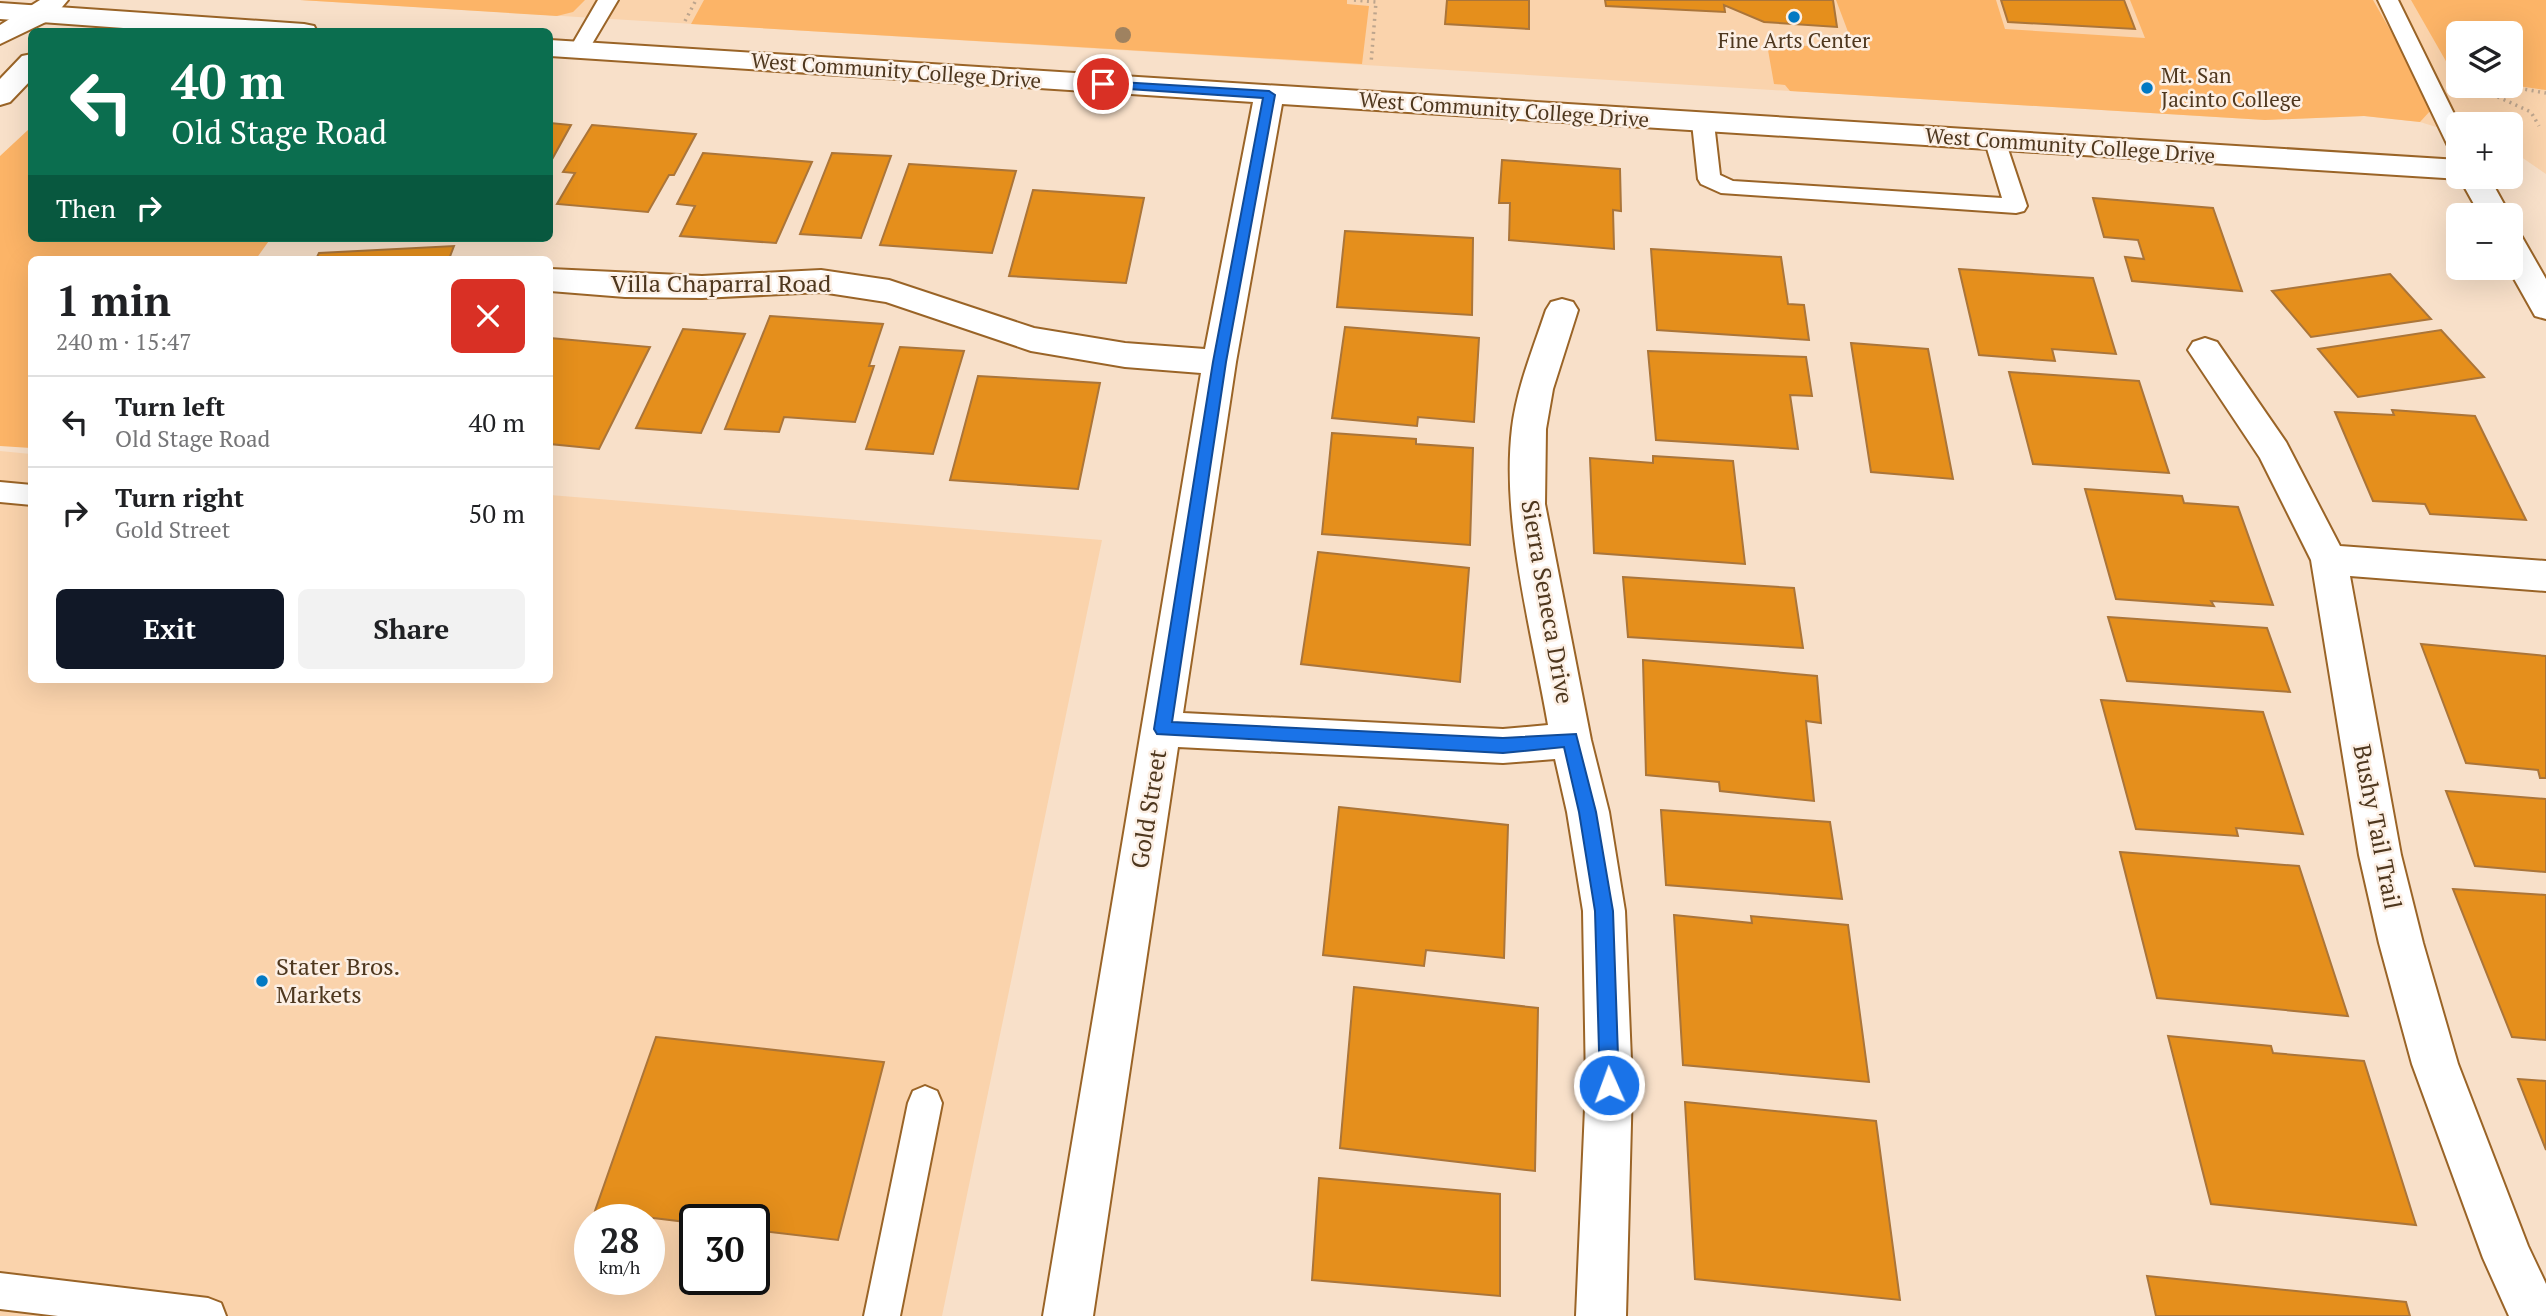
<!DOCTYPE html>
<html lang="en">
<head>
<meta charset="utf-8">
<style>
  body { margin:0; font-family:"PT Serif",serif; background:#f2f2f2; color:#202124; height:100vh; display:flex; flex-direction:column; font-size:26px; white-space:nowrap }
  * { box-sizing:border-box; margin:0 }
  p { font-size:23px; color:#757577 }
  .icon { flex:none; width:38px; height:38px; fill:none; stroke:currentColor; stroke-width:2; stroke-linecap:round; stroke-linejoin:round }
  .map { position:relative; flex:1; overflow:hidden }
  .panel { position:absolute; left:28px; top:256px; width:525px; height:427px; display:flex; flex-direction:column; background:#fff; border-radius:10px; box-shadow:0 7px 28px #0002 }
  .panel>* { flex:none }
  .hud { position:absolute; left:28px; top:28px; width:525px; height:214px; border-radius:10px; box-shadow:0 7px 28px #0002; background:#0b6e4f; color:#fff; overflow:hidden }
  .fabs { position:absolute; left:2446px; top:21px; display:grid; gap:14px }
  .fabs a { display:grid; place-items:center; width:77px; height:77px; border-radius:10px; background:#fff; box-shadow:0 7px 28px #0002; font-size:35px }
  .speed { position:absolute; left:574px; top:1204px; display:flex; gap:14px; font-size:35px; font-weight:700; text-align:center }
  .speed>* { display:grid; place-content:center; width:91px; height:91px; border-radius:50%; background:#fff; box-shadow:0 7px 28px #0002; line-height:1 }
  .speed small { font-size:18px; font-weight:400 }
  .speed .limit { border:4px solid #111; border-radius:10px; background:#fff; color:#111 }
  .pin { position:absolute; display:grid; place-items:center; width:60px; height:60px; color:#fff; margin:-30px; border:4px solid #fff; border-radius:50%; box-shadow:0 2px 7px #0007 }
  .me { position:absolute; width:77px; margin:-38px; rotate:358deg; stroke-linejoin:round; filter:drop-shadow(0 0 5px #0008) }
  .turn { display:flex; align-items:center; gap:24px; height:147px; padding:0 28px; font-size:32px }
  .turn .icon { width:91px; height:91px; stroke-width:2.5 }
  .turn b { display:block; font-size:49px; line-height:60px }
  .then { display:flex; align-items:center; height:66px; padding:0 28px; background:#0003; gap:14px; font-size:26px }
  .round { display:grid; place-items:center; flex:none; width:74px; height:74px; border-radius:10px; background:#f2f2f2 }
  .head { display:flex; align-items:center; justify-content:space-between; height:119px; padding:0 28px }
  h1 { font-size:42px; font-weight:800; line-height:52px }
  .primary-button { display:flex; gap:14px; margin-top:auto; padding:14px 28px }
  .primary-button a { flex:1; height:80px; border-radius:10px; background:#111827; color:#fff; font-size:28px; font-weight:800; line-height:80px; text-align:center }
  .primary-button a+a { background:#f2f2f2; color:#202124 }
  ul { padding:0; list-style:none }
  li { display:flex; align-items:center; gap:21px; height:91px; padding:0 28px; border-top:2px solid #e0e0e0 }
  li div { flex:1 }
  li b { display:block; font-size:26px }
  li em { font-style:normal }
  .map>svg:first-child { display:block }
  .built { fill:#fad3ac; fill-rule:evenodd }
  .green { fill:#fcb467 }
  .building { fill:#e58f1c; stroke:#ab7539; stroke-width:2 }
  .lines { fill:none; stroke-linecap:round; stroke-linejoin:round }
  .lane-casing { stroke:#9a6427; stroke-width:4 }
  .street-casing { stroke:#9a6427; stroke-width:4 }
  .secondary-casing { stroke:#9a6427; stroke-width:4 }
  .path { stroke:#bda58d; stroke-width:3.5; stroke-dasharray:2 4.5; stroke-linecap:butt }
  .lane { fill:#fff; fill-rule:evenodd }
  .street { fill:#fff; fill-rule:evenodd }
  .secondary { fill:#fff; fill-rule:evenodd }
  .tree { fill:#9f8260 }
  .route { fill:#1a73e8; stroke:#114b97; stroke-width:2 }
  .poi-dot { fill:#0279c3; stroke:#fcefe4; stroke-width:2.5 }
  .labels { text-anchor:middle; stroke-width:5; stroke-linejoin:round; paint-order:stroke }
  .far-poi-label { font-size:21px; fill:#4e371e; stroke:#fcefe4 }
  .far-street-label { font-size:21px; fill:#4e371e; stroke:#fcefe4 }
  .street-label { font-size:24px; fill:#4e371e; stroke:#fcefe4 }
  .poi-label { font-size:24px; fill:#4e371e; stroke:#fcefe4; text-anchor:start }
</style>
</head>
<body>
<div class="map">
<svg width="2546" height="1316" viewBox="0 0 2546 1316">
  <rect width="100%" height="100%" fill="#f8e0c9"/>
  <path class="built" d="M300 0H2546V174L2511 150V124H2459V134L2420 122 2364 116 2265 120ZM2459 33H2511V86H2459Z
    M0 451 31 454 32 679H550V495L1102 540 942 1316H0ZM590 1220H649V1279H590ZM695 1220H754V1279H695Z"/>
  <path class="green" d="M300 0H585L573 12 557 16Z
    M704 0H1347V4L1369 6 1362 64 691 24Z
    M1836 0H1996L2005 29 2145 38 2130 0H2373L2413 70 2431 110 2420 122 2364 116 2265 120 1790 91 1785 85 1774 84 1768 50 1774 45 1848 47 1850 37Z
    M2411 0H2546V90L2511 85V33H2459V69L2447 63Z
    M31 113 32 238H271L256 259H32L31 448 0 446V156L29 129Z"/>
  <path class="building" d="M1447 0H1529V29L1445 24Z
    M1605 0H1833L1837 27 1764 22 1724 5 1725 12 1606 6Z
    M2001 0H2124L2135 29 2008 22Z
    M550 123 571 125 550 163Z
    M592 125 696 134 674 175H669L648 212 557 204 575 173 563 172Z
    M703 153 812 162 776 243 680 236 695 206 677 204Z
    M832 153 891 156 861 238 800 234Z
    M1502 160 1620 169 1621 211 1613 210 1614 249 1509 240 1510 203H1499Z
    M909 164 1016 171 992 253 880 245Z
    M1033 190 1144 198 1126 283 1009 276Z
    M2093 198 2213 208 2242 291 2132 281 2125 257 2144 259 2138 240 2104 237Z
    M1345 231 1473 238 1472 315 1337 307Z
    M454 246 449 259H316L319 253Z
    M1651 249 1781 257 1788 304 1804 305 1809 340 1657 330Z
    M1959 269 2093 278 2116 354 2052 349 2055 361 1979 355Z
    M2390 274 2431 319 2311 337 2272 291Z
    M770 316 883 324 869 366H874L855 422 784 417 779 432 725 429Z
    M1345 327 1479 338 1474 422 1418 417 1417 426 1332 418Z
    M683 329 745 334 701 433 636 428Z
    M2441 330 2484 377 2358 397 2318 349Z
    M550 338 650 347 599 449 550 444Z
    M1851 343 1928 349 1953 479 1871 472Z
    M900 347 964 351 933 454 866 449Z
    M1648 351 1806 357 1812 396 1790 395 1798 449 1656 440Z
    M2009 372 2139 381 2169 473 2033 464Z
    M978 376 1100 383 1078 489 950 480Z
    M2392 410 2475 416 2526 520 2430 514 2425 504 2373 501 2335 412 2394 415Z
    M1332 433 1416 439V444L1473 448 1470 545 1322 534Z
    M1653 456 1733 461 1745 564 1594 553 1590 458 1653 463Z
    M2085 489 2182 496 2184 503 2238 507 2273 605 2211 601 2214 606 2116 599Z
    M1318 552 1469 568 1460 682 1301 664Z
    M1623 577 1794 588 1803 648 1628 637Z
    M2108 617 2267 628 2290 692 2127 681Z
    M2421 644 2546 656V778H2540L2538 770 2466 763Z
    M1643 660 1817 676 1821 723 1806 721 1814 801 1720 791 1719 782 1646 775Z
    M2101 700 2263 712 2303 834 2236 828 2238 836 2136 829Z
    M2446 791 2546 799V872L2475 866Z
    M1339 807 1508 825 1504 958 1426 950 1424 966 1323 955Z
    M1661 810 1830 822 1842 899 1666 885Z
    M2120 852 2299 866 2348 1016 2157 998Z
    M2453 889 2546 895V1040L2512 1037Z
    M1674 915 1752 923 1751 916 1848 925 1869 1082 1683 1065Z
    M1354 987 1538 1008 1535 1171 1340 1148Z
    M2168 1036 2271 1046 2273 1053 2364 1061 2416 1225 2211 1204Z
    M656 1037 884 1062 838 1240 754 1230V1220H695V1223L595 1211Z
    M2518 1079 2546 1081V1150Z
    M1685 1102 1876 1121 1900 1300 1695 1279Z
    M1319 1178 1500 1194V1296L1312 1280Z
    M2147 1276 2406 1302 2410 1316H2156Z"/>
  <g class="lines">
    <defs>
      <path id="lane" d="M598 0H618L586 54H572L569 50Z
        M2378 0H2398L2459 124V153L2448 146Z
        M1703 116 1714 123 1720 175 1733 181 2002 198 1985 142 1988 137H2004L2027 206 2024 211 2016 213 1721 193 1701 184 1698 179 1692 123Z
        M0 482 32 485V505L0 502Z
        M925 1086 937 1091 942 1103 900 1316H864L908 1103 913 1091Z
        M0 1273 208 1298 221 1303 226 1316H58L0 1309Z"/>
      <path id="street" d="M0 3 304 24 314 26 317 32H178L0 19Z
        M550 40 2459 160V177H2489L2510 215H2480L2460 179 1282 104 1236 362 1183 713 1503 729 1548 725C1532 632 1501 522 1512 428 1517 387 1533 349 1546 310L1551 302 1562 299 1573 302 1578 310 1553 389 1546 429 1545 504 1591 740 1609 812 1625 911 1632 1085 1626 1316H1576L1586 1085 1583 911 1567 812 1555 759 1503 763 1178 747 1093 1316H1043L1201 373 1125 367 1031 351 886 302 821 292 702 298 625 297 550 291V269L702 276 821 270 889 280 1034 328 1125 343 1205 349 1253 102 550 56Z
        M2511 234 2522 237 2546 279V319L2535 316 2508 268H2511Z
        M2205 338 2217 342 2286 442 2340 546 2546 561V591L2350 576 2401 855 2423 943 2458 1064 2528 1246 2546 1284V1316H2509L2483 1258 2412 1064 2379 943 2359 855 2311 560 2260 458 2188 350 2193 342Z"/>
      <path id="secondary" d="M40 0H68L52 19 0 44V25Z
        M32 54V79L10 102 0 105V79L22 56Z"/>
    </defs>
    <use href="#lane" class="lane-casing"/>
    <use href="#street" class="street-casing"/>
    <use href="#secondary" class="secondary-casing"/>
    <path class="path" d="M1354 0 1376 2 1371 64
      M685 21 696 0
      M2474 86 2531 112 2539 126
      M2506 86 2546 93"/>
    <use href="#lane" class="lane"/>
    <use href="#street" class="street"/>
    <use href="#secondary" class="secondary"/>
  </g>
  <circle class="tree" cx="1123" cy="35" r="8"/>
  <path class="route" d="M1103 81 1269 91 1275 95 1226 362 1172 722 1503 738 1576 734 1596 812 1613 911 1619 1085 1616 1092 1609 1095 1603 1092 1600 1085 1595 911 1579 812 1564 747 1503 753 1157 734 1154 729 1213 362 1263 98 1099 87V82Z"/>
  <g class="poi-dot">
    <circle cx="1794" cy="17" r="7"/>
    <circle cx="2147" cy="88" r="7"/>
    <circle cx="262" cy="981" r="7"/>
  </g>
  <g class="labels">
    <g class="far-poi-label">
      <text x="1794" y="48">Fine Arts Center</text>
      <text x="2161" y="83" text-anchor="start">Mt. San<tspan x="2161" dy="24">Jacinto College</tspan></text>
    </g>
    <g class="far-street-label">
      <text transform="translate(896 71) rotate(4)" y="7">West Community College Drive</text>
      <text transform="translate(1504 110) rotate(4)" y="7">West Community College Drive</text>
      <text transform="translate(2070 146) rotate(4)" y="7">West Community College Drive</text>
    </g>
    <g class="street-label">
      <text x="721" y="292">Villa Chaparral Road</text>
      <text transform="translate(1547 602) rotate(80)" y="8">Sierra Seneca Drive</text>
      <text transform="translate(1149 809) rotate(-81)" y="8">Gold Street</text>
      <text transform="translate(2377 827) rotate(79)" y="8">Bushy Tail Trail</text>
    </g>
    <g class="poi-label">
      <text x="276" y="975">Stater Bros.<tspan x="276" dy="28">Markets</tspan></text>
    </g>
  </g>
</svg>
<div class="fabs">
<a><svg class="icon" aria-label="layers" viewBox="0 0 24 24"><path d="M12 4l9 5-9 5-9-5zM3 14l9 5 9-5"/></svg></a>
<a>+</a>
<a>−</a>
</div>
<div class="speed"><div>28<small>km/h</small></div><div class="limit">30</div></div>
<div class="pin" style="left:1103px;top:84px;background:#d93025"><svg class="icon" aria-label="arrive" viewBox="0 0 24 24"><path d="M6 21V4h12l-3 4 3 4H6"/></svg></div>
<svg class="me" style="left:1609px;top:1085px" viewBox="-20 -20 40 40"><circle r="17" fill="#1a73e8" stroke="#fff" stroke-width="3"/><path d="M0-11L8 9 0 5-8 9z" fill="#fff"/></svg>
<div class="hud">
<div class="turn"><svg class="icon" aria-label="left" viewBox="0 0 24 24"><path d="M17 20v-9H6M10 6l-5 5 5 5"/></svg><div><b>40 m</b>Old Stage Road</div></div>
<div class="then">Then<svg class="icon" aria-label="right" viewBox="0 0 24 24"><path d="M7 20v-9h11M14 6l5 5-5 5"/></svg></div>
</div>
<section class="panel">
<div class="head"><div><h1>1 min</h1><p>240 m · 15:47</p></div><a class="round" style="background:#d93025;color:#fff"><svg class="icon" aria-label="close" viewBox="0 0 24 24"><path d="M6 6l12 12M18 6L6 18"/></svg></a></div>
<ul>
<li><svg class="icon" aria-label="left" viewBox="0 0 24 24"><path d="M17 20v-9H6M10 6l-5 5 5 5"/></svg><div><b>Turn left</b><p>Old Stage Road</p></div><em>40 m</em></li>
<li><svg class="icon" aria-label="right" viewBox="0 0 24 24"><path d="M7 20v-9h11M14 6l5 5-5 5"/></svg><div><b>Turn right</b><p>Gold Street</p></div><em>50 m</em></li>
</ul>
<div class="primary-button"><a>Exit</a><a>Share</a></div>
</section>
</div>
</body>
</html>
